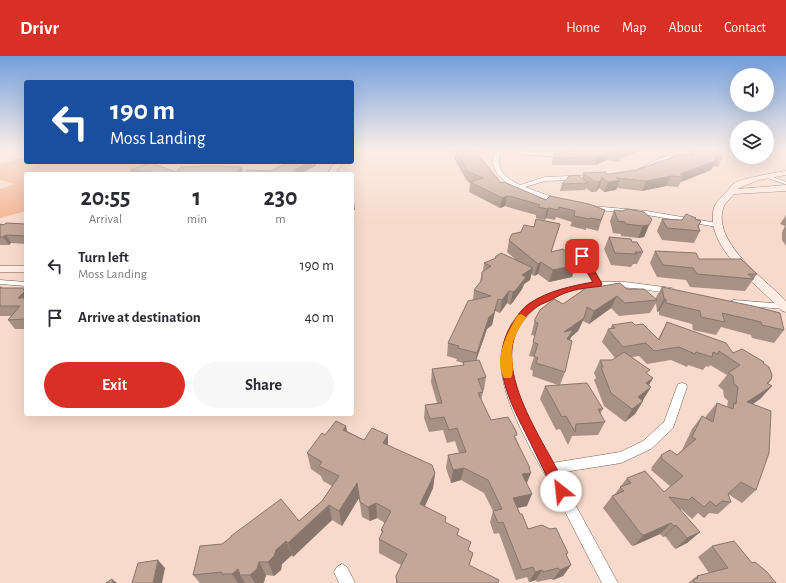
<!DOCTYPE html>
<html lang="en">
<head>
<meta charset="utf-8">
<style>
  body { margin:0; font-family:"Alegreya Sans",sans-serif; background:#f7f7f7; color:#2b2b33; height:100vh; display:flex; flex-direction:column; font-size:15px; white-space:nowrap }
  * { box-sizing:border-box; margin:0 }
  p { font-size:13px; color:#7c7c81 }
  .icon { flex:none; width:22px; height:22px; fill:none; stroke:currentColor; stroke-width:2; stroke-linecap:round; stroke-linejoin:round }
  .map { position:relative; flex:1; overflow:hidden }
  .details { position:absolute; left:24px; top:116px; width:330px; height:244px; display:flex; flex-direction:column; background:#fff; border-radius:4px; box-shadow:0 4px 16px #0002 }
  .details>* { flex:none }
  .hud { position:absolute; left:24px; top:24px; width:330px; height:84px; border-radius:4px; box-shadow:0 4px 16px #0002; background:#1a4fa0; color:#fff; overflow:hidden }
  .controls { position:absolute; left:730px; top:12px; display:grid; gap:8px }
  .controls a { display:grid; place-items:center; width:44px; height:44px; border-radius:50%; background:#fff; box-shadow:0 4px 16px #0002; font-size:20px }
  .pin { position:absolute; display:grid; place-items:center; width:34px; height:34px; color:#fff; margin:-17px; border-radius:8px; box-shadow:0 2px 6px #0006 }
  .me { position:absolute; width:44px; margin:-22px; rotate:331deg; stroke-linejoin:round; filter:drop-shadow(0 0 3px #0008) }
  .turn { display:flex; align-items:center; gap:14px; height:84px; padding:0 20px; font-size:18px }
  .turn .icon { width:52px; height:52px; stroke-width:2.5 }
  .turn b { display:block; font-size:28px; line-height:34px }
  .eta { display:flex; justify-content:space-evenly; align-items:center; height:68px; text-align:center }
  .eta b { font-size:24px; font-weight:700; line-height:28px }
  .primary-button { display:flex; gap:8px; margin-top:auto; padding:8px 20px }
  .primary-button a { flex:1; height:46px; border-radius:24px; background:#d93025; color:#fff; font-size:16px; font-weight:700; line-height:46px; text-align:center }
  .primary-button a+a { background:#f7f7f7; color:#2b2b33 }
  ul { padding:0; list-style:none }
  li { display:flex; align-items:center; gap:12px; height:52px; padding:0 20px }
  li div { flex:1 }
  li b { display:block; font-size:15px }
  li em { font-style:normal }
  header { display:flex; align-items:center; gap:24px; box-sizing:border-box; height:56px; padding:0 20px; background:#d93025; color:#fff }
  header strong { font-size:19px }
  nav { display:flex; gap:22px; margin-inline-start:auto; font-size:14px }
  .map>svg:first-child { display:block }
  .green { fill:#f4b493 }
  .lines { fill:none; stroke-linecap:round; stroke-linejoin:round }
  .lane-casing { stroke:#775e51; stroke-width:3.5 }
  .street-casing { stroke:#775e51; stroke-width:1 }
  .secondary-casing { stroke:#775e51; stroke-width:1 }
  .lane { stroke:#fff; stroke-width:2.5 }
  .street { fill:#fff; fill-rule:evenodd }
  .secondary { fill:#ffece2; fill-rule:evenodd }
  .wall { fill:#a89084 }
  .shaded-wall { fill:#88756b }
  .building { fill:#c3a799; stroke:#88756b }
  .route { fill:#d93025; stroke:#8d1f18 }
  .slow { fill:#f59e0b }
</style>
</head>
<body>
<header>
<strong>Drivr</strong>
<nav><a>Home</a><a>Map</a><a>About</a><a>Contact</a></nav>
</header>
<div class="map">
<svg width="786" height="527" viewBox="0 0 786 527">
  <rect width="100%" height="100%" fill="#f7dacb"/>
  <path class="green" d="M26 101V106H169L156 107 123 118H26V155L0 162V133L15 128 0 124V108Z"/>
  <g class="lines">
    <defs>
      <path id="lane" d="M766 120 786 127"/>
      <path id="street" d="M3 93H11L0 97V94Z
        M496 93 544 96 590 93C566 105 527 99 501 95 495 113 504 121 520 129L545 121 594 119 597 121 594 123 545 125 525 131 563 145 558 146C538 141 494 130 493 105 493 101 495 97 496 93Z
        M670 99 672 100V102L662 105 642 115 637 114 658 103Z
        M592 150 647 155 717 167 720 169 717 171 647 159 590 153 589 152Z
        M579 198H585L601 226H625L672 232 676 235 672 238C626 229 557 221 524 264 515 275 511 289 511 303 512 340 534 376 552 407L620 396 643 385 664 366 678 328 682 327 686 328 687 331 673 372 651 393 621 407 558 417 618 527H602C585 496 570 464 553 433 534 398 499 342 501 302 502 289 506 278 512 267 529 239 563 231 593 227L578 200Z
        M0 224 26 226V230L0 228Z
        M734 244 784 248 786 249V253L731 249 730 247 731 245Z
        M342 508 347 511 355 527H339L334 516 337 511Z"/>
      <path id="secondary" d="M335 106H343L335 118H327Z
        M786 115V119L759 124 739 132 738 133 786 129V135L734 138C731 142 726 146 724 150 710 185 765 223 786 245V256L782 255C759 230 703 190 714 152 716 145 723 140 727 135 729 133 731 130 733 128 742 122 774 117 786 115Z
        M0 210H26V216H0Z"/>
    </defs>
    <use href="#lane" class="lane-casing"/>
    <use href="#street" class="street-casing"/>
    <use href="#secondary" class="secondary-casing"/>
    <use href="#lane" class="lane"/>
    <use href="#street" class="street"/>
    <use href="#secondary" class="secondary"/>
  </g>
  <path class="wall" d="M452 93H474L464 95 501 127 546 144 605 154 598 175 586 172V174L570 170 572 166 556 161 555 164 546 162 545 164 536 162V159L511 152 505 150 500 152 469 136 470 127 467 125 455 104 456 96 452 97Z
    M646 93 620 102 619 106 607 104 595 109H552V105L554 98Z
    M689 93H721L722 102 718 111 713 110 711 114 681 126 678 131 666 130 642 135 617 132 616 134 604 136 599 132 596 136H591L586 132 585 134 560 135 562 128 582 123 583 117 610 118 636 114 689 99Z
    M724 93H737V96L730 97Z
    M242 111 243 118H132L130 114 176 116Z
    M614 154 649 169 644 181 638 182 621 180V178L613 177 610 165Z
    M786 159V190L782 184V176L785 170 780 168Z
    M662 163 682 164 696 163 701 165 698 171 700 175 694 187 662 184 657 175Z
    M0 168 4 169 26 168V188L11 187 9 189H0Z
    M560 168 551 196 573 207 572 221 549 226 538 218 534 220 531 218 530 224 524 228 522 233 513 246 510 249 507 247 500 257 495 255 492 269 487 273 476 305 486 321 484 334 482 335 483 336 481 344 491 364 516 382 529 414 527 427V450L517 452 520 458 528 473 567 500 571 509 563 520 553 524 551 523 537 526 536 524 529 526 527 521 516 524 499 477 494 478 490 466 493 455 484 437 461 424 451 427 446 412 448 399 459 397 455 385 447 387 443 374 429 376 424 362 425 349 437 347 431 326 432 313 463 310V307L456 305 457 303 447 300 448 287 473 244 474 234 480 226 482 216 483 215 484 207 495 203V201L515 203 507 196 509 184 521 176 534 171Z
    M609 181 632 186 643 196 637 208H633L631 211 611 209 604 193Z
    M655 195 699 203 757 218 745 235 690 231 686 224 657 221 650 207Z
    M0 230 3 232H25L26 233V273H15L8 264 11 260H0Z
    M597 231 627 233 655 243 662 231 784 274 774 287 752 282 751 279 721 271 716 279 693 274 692 268 659 259V255L657 256 656 247 650 257 619 260 611 252 589 268 583 265 578 275 571 281 570 284 565 316 560 329 603 353 600 358 605 366 598 379 572 380 568 389 560 373 556 374 540 343 545 330 558 329 532 320 533 315 530 313 534 301 529 300 535 280 531 279 532 276 535 263 563 248Z
    M667 266 733 297 764 306 763 308 771 324 768 328 772 330 760 343 753 348 756 434 742 447 728 438 731 446 718 458 709 457 704 462 698 457 692 463 681 453 680 454 700 476 687 487 675 493 665 480 663 481 660 478 633 490 631 489 603 452 612 440 615 438 627 422 664 436 670 430 651 414 652 413 651 412 661 399H677L682 394 692 373 702 360 706 362V360L717 347 727 351 728 345 724 341 723 334 718 330 727 319 710 309 709 311 706 310 703 314 688 309 687 311 671 304 647 308 639 300 632 301 648 319 653 322 649 329 651 331 643 344V345L635 358 625 366 604 350 594 324 596 322 594 317 600 304H612L615 302 602 286 608 273H610L612 269H635L658 283Z
    M346 370 347 375 364 384 388 379V389L435 417 433 432 425 450 445 466 457 479 468 495 473 497 469 509 498 527H396V520L401 509 379 497V483L382 477 381 474 385 467 377 462 370 465 362 461 359 442 342 470 332 464 293 501 292 499 282 508 281 514 274 520 266 519 264 526 263 527H200L193 519 222 488 299 465 322 445 332 430 323 425 321 420 311 413 307 397 325 379Z
    M712 490 752 507 776 527H688L697 520 709 517 698 501Z"/>
  <path class="shaded-wall" d="M452 93H474L457 96 456 95V96L452 97Z
    M628 93H646L621 102 624 95Z
    M732 93H737V96L730 97Z
    M609 97 607 104 595 109 597 101Z
    M716 105 711 114 681 126 683 121 680 118Z
    M309 106H316V110L300 118H295L294 114Z
    M242 111 243 118H235Z
    M671 120 666 130 642 135 646 125Z
    M602 122 599 132 596 136 599 126Z
    M620 124 616 134 604 136 608 126Z
    M507 140 505 150 500 152 502 142Z
    M354 146 355 154H352V147Z
    M549 152 546 162 545 164 547 153Z
    M352 157H353L354 164H352Z
    M649 169 644 181 638 182 643 170Z
    M6 179 11 187 9 189 3 181Z
    M575 203 572 210 576 209 572 221 549 226 553 214 570 204Z
    M541 206 538 218 534 220 538 208Z
    M533 212 530 224 524 228 522 233 513 246 510 249 513 236 522 219Z
    M25 232 26 233V250L18 242 23 234Z
    M509 235 507 247 500 257 502 244Z
    M617 240 611 252 589 268 594 255Z
    M498 243 492 269 487 273 474 310 477 297 489 261Z
    M664 243H666L659 255 657 256Z
    M584 262 578 275 571 281 568 287 564 276Z
    M653 322 645 335 646 327Z
    M772 330 760 343 736 359 747 346Z
    M651 331 643 344 632 353 638 341Z
    M643 345 635 358 625 366 632 353Z
    M346 370 348 386 343 374Z
    M388 379V395L383 387Z
    M464 412 461 424 451 427 453 414Z
    M529 412H530L528 417H531L526 429 522 418Z
    M435 417 433 432 419 463 420 448Z
    M357 427 359 442 342 470 339 455Z
    M532 438 527 450 508 454 513 442Z
    M376 447 377 462 370 465 368 451Z
    M329 449 332 464 293 501 288 487Z
    M671 467 660 478 633 490 644 479Z
    M676 469 665 480 663 481 674 470Z
    M700 476 687 487 675 493 687 482Z
    M286 485 292 499 282 508 281 514 274 520 268 506 276 494Z
    M158 504 165 512 162 527H153Z
    M259 506 266 519 264 526 263 527H255L250 519Z
    M571 509 563 520 553 524 560 514Z
    M238 513 240 519 245 527H238L232 518Z
    M542 514 536 524 529 526 535 516Z
    M112 523 117 527H113Z"/>
  <path class="building" d="M577 93H628L624 95H618L622 98 609 97 597 101 554 102V98Z
    M693 93H721L722 102 715 101 716 105 680 118 683 121 671 120 646 125 616 122 620 124 608 126 602 122 599 126 594 125 583 117 606 116 605 118H610L636 114 679 99H692Z
    M456 95H475L501 127 504 126 546 144 550 140 589 148 605 154 601 164 590 162 589 163 574 160 575 155 559 151 558 154 549 152 547 153 538 151 540 149 513 141 507 140 502 142 470 126 484 122 468 116Z
    M289 106H309L294 114 298 118H243L247 114 270 115Z
    M151 107 176 116 181 111 212 110 242 111 235 118H148L151 116 130 114Z
    M578 119 588 127 562 128 569 120Z
    M628 153 644 156 652 163 649 169 643 170 626 168 625 166 618 165 614 154 622 155Z
    M686 158 696 162 695 163 701 165 698 170 700 175 667 172 662 163 682 164Z
    M536 163 560 168 551 196 563 193 575 203 570 204 576 209 553 214 541 206 538 208 509 184 512 178 521 176 524 169 534 171Z
    M6 167 26 168V180L6 179 3 181H0V168L4 169Z
    M609 181 631 183 632 186H637L643 196H635L637 198 615 197Z
    M655 195 696 197 699 203H741L757 218H748L754 223 697 218 693 212 663 209Z
    M501 197 533 212 522 219 526 221 516 234 513 236 509 235 502 244 498 243 494 257 489 261 477 297 458 292 459 290 448 287 468 245 491 240 474 234 482 224V216L491 210 484 207 496 202 495 201Z
    M620 227 627 233H644L657 244 625 247 617 240 594 255 587 251 584 262 564 276 573 274 567 283 572 285 565 316 536 307 538 302 534 300 538 288 533 286 538 267 535 266V263L540 254 554 243 563 248 589 230 594 229 597 231Z
    M662 231 753 250 780 257 784 274 762 269 761 266 722 257 725 266 701 261 700 255 666 247V243H664Z
    M0 232H25L23 234H26L18 242H26V263L8 264 20 250H0Z
    M632 266 635 269 643 268 659 284 667 266 726 287 733 297 742 293 764 306 763 307 769 311 772 319 771 324 767 327 772 330 747 346 771 355 769 397 756 434 741 426 728 438 731 446 722 445 716 450 710 445 704 451 692 441 689 444 669 441 700 476 687 482 676 469 674 470 671 467 644 479 641 478 612 440 624 435 620 431 631 427 627 422 645 415 664 436 683 420 661 402 662 400 661 399 670 394 677 399 696 383 692 381 702 360 713 366 717 347 733 353 734 347 736 348 738 331 734 328 733 320 728 317 740 309 719 295 718 298 713 296 712 301 696 296 695 298 679 291 654 295 646 287 623 291 608 273 615 272 612 269Z
    M624 296 650 314 646 317 653 322 646 327 651 331 638 341 643 345 632 353 611 337 601 311H603L600 304H612Z
    M479 304 486 321 478 323 483 336 478 337 491 364 508 361 516 375 517 379 514 380 530 412H529L531 417 522 418 532 438 513 442 520 458H522L528 473 542 469 550 473 556 472 568 497 566 498 571 509 560 514 558 512 543 516 542 514 535 516 533 511 522 514 503 466 498 467 493 455 502 453 488 424 464 412 453 414 448 399 466 396 457 372 449 374 444 361 430 363 425 349 442 347 432 313 464 309 463 306Z
    M587 327 603 353H598L605 366 576 368 575 376 566 360 562 361 545 330Z
    M336 365 346 370 343 374 364 384 372 372 388 379 383 387 432 409 435 417 420 448 446 461 445 466 459 473 457 479 471 486 468 494 473 497 469 509 499 524 498 527H397L396 520 407 498 379 483 383 475 381 474 391 455 376 447 368 451 360 446 357 427 339 455 329 449 288 487 286 485 276 494 274 500 268 506H259L257 513 250 519H240L238 513 232 518H222L221 516 193 519 200 490 222 488 231 481V480L281 443 299 465 322 445 339 420 319 410 322 406 307 397 322 377 325 379Z
    M734 485 752 507 755 506 767 516 776 527H695L693 524 698 522 697 520 728 512 712 490Z
    M158 504 153 527H132L138 507Z
    M112 523 113 527H106Z"/>
  <linearGradient id="sky" x2="0" y2="1"><stop stop-color="#729fdd"/><stop offset="0.56" stop-color="#fbeee8"/><stop offset="1" stop-color="#fbeee8" stop-opacity="0"/></linearGradient>
  <rect width="786" height="167" fill="url(#sky)"/>
  <path class="route" d="M582 197 586 200 602 228 601 230C590 232 578 232 568 236 561 238 555 242 549 245 544 247 539 249 535 252 475 299 547 386 568 435L566 440 561 442 556 440C547 421 538 402 528 382 510 346 488 307 512 268 517 261 522 252 530 247 548 235 572 230 593 226L578 200Z"/>
  <path class="slow" d="M521 258 526 261C520 271 513 281 512 293 511 301 515 315 511 322H504C493 303 508 275 518 259Z"/>
</svg>
<div class="controls">
<a><svg class="icon" aria-label="sound" viewBox="0 0 24 24"><path d="M4 9h4l5-4v14l-5-4H4zM17 9q2 3 0 6"/></svg></a>
<a><svg class="icon" aria-label="layers" viewBox="0 0 24 24"><path d="M12 4l9 5-9 5-9-5zM3 14l9 5 9-5"/></svg></a>
</div>
<div class="pin" style="left:582px;top:200px;background:#d93025"><svg class="icon" aria-label="arrive" viewBox="0 0 24 24"><path d="M6 21V4h12l-3 4 3 4H6"/></svg></div>
<svg class="me" style="left:561px;top:435px" viewBox="-20 -20 40 40"><circle r="19" fill="#fff"/><path d="M0-13L10 11 0 6-10 11z" fill="#d93025"/></svg>
<div class="hud">
<div class="turn"><svg class="icon" aria-label="left" viewBox="0 0 24 24"><path d="M17 20v-9H6M10 6l-5 5 5 5"/></svg><div><b>190 m</b>Moss Landing</div></div>
</div>
<section class="details">
<div class="eta">
<div><b>20:55</b><p>Arrival</p></div>
<div><b>1</b><p>min</p></div>
<div><b>230</b><p>m</p></div>
</div>
<ul>
<li><svg class="icon" aria-label="left" viewBox="0 0 24 24"><path d="M17 20v-9H6M10 6l-5 5 5 5"/></svg><div><b>Turn left</b><p>Moss Landing</p></div><em>190 m</em></li>
<li><svg class="icon" aria-label="arrive" viewBox="0 0 24 24"><path d="M6 21V4h12l-3 4 3 4H6"/></svg><div><b>Arrive at destination</b></div><em>40 m</em></li>
</ul>
<div class="primary-button"><a>Exit</a><a>Share</a></div>
</section>
</div>
</body>
</html>
